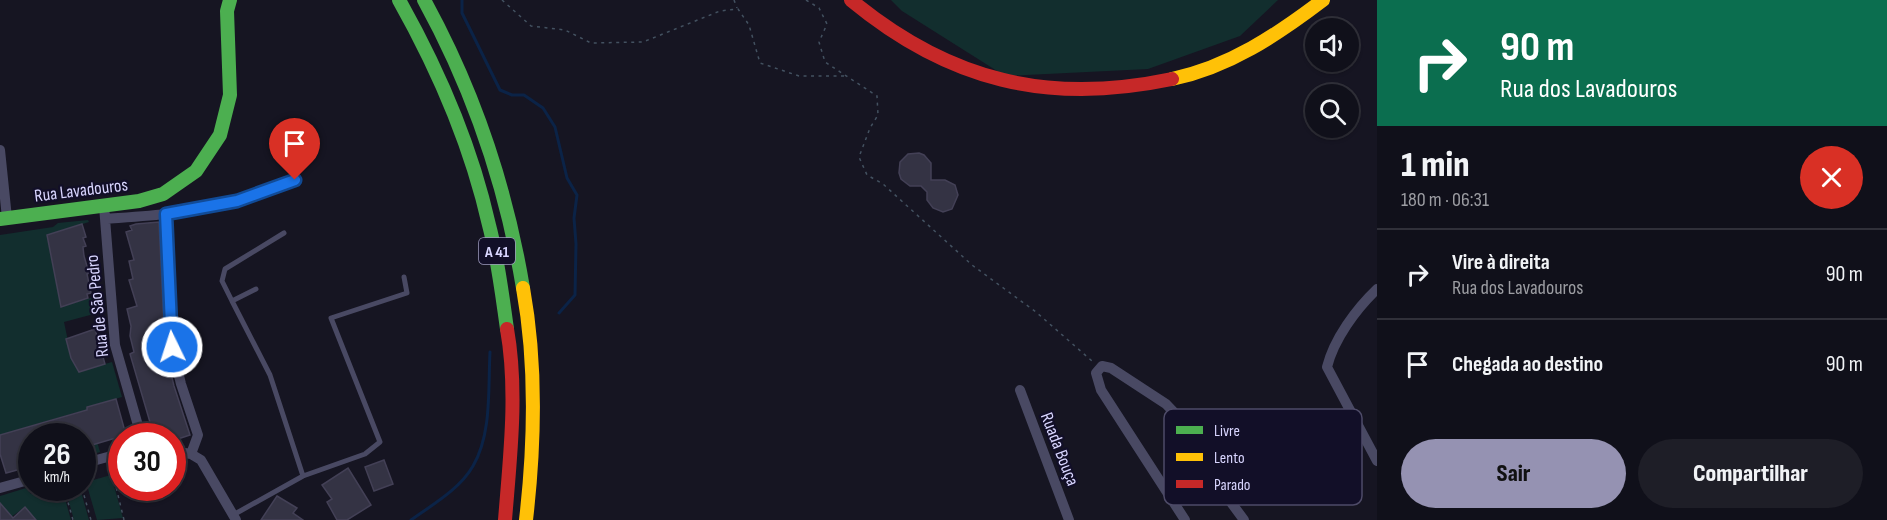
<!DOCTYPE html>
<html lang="pt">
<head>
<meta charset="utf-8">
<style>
  body { margin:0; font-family:"Sofia Sans Condensed",sans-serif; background:#1e1e27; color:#f1f3f6; height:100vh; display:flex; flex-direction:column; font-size:22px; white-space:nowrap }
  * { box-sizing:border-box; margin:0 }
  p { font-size:20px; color:#9c9da2 }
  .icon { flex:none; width:33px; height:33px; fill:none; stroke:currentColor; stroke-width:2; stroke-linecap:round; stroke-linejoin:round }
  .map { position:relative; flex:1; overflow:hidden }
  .sheet { display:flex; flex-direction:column; background:#10101a; width:510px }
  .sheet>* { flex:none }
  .guide { background:#0b6e4f; color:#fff; overflow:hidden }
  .controls { position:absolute; left:1305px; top:18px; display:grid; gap:12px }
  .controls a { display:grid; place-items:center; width:54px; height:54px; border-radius:50%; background:#10101a; box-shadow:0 2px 4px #0004,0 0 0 2px #303039; font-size:30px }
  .speed { position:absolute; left:18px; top:423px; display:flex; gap:12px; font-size:30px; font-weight:700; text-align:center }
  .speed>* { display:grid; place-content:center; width:78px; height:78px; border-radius:50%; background:#10101a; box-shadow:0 2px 4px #0004,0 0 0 2px #303039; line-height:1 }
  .speed small { font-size:15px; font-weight:400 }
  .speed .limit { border:9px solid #d22; background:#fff; color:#111 }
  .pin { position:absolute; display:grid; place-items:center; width:51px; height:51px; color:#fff; margin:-62px -26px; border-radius:50% 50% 50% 0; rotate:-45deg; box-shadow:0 0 6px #0007 }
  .pin .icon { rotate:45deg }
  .me { position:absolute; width:66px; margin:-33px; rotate:356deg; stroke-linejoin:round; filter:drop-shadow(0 0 4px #0008) }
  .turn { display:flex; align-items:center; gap:21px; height:126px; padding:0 24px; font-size:27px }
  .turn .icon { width:78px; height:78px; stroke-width:2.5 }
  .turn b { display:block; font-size:42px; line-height:51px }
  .round { display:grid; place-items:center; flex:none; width:63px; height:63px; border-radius:32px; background:#1e1e27 }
  .summary { display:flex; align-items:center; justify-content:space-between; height:102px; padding:0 24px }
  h1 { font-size:36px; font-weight:800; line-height:45px }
  .primary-button { display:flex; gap:12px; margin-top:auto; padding:12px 24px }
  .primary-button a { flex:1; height:69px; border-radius:36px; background:#9592b2; color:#111; font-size:24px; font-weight:800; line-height:69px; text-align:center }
  .primary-button a+a { background:#1e1e27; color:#f1f3f6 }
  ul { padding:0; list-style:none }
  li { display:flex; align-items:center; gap:18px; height:90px; padding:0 24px; border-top:2px solid #303039 }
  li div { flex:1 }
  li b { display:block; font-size:22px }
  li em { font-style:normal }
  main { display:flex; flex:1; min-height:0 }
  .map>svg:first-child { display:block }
  .green { fill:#122e2e }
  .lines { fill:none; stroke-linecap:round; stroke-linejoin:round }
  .stream { stroke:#0b2347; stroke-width:3 }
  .building { fill:#343344; stroke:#434056; stroke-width:1.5 }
  .path { stroke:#435160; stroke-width:1.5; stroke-dasharray:3 4.5; stroke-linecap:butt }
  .lane { stroke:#494963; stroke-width:5 }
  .street { stroke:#494963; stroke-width:10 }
  .fast { stroke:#4caf50; stroke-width:14 }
  .slow { stroke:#ffc107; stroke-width:14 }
  .jam { stroke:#c62828; stroke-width:14 }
  .route-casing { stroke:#114b97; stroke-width:15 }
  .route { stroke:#1a73e8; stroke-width:10 }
  .labels { text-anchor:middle; stroke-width:4.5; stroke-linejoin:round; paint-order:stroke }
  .shield { fill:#120f28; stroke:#9d9abe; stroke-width:1.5 }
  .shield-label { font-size:16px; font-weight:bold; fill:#d9d6ff }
  .street-label { font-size:18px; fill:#d9d6ff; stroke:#120f28 }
  .key { fill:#120f28; stroke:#4e4b68; stroke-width:1.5 }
  .key-label { font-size:16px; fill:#d9d6ff }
</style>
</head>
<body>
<main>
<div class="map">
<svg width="1377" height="520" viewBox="0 0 1377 520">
  <rect width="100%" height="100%" fill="#161522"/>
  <path class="green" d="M891 0H1278L1240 36 1148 69 1005 76 902 11Z
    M88 220 89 222 47 235 61 307 103 294 105 311 64 322 72 360 79 371 112 362 122 397 87 407 100 452 91 455 78 412 0 435V235L53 227 58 223Z
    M111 475 123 518 97 520 86 482Z
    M26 488 31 494 62 488 71 520H36L25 507 7 520H0V496Z
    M65 488H80L89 520H74Z"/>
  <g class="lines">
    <path class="stream" d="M462 0V13L500 90 512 95H524L543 108 555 127 567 178 577 195 574 218 576 244 575 295 559 313
      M411 520C432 505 460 489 473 466 492 434 488 388 490 352"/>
  </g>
  <path class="building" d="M919 153 924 155 931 163V180H945L955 185 958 195 952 209 943 212 933 208 927 200V192L921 186H910L901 179 899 173 900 162 908 154Z
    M159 222 165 349 174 386 190 435 172 441V436H154L130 354 134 352 130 336 131 326 127 309 137 306 129 280 133 279 129 261 134 260 126 232 132 230 130 226 136 224Z
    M82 224 86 237 83 238 86 246 83 247 84 256 89 273 87 274 91 293 87 294 88 298 61 307 47 235Z
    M95 329 105 364 79 372 71 358 66 339Z
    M116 399 126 435 82 448V436H58L55 429 32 436V466L6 473 0 454V435L87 410V407Z
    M384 460 393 484 374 491 365 467Z
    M348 468 371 505 347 520H337L327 502 332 499 322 485Z
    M277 496 297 508 293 513 303 520H261Z
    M0 503 13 518 25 507 36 520H0Z"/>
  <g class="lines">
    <path class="path" d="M502 0 531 26 565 30 591 43 643 42 720 11 738 9 749 25 760 63 799 76H845
      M734 0 737 8
      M806 0 819 8 827 24 819 42 825 62 877 96 878 115 870 128 859 157 867 175 883 184 972 265 1036 312 1092 361
      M111 466 124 520
      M64 488 73 520
      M82 488 91 520"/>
    <path class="lane" d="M256 289 232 301 270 375 303 476
      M232 301 222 281 225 269 284 233
      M233 515 303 476 365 454 380 442 331 318 407 293 404 277"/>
    <path class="street" d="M0 150 7 218
      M104 206 115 345 139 429V436
      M166 214 172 347 181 384 198 435 191 454
      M105 219C145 216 185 214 225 204 249 199 272 189 295 180
      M1377 289C1356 309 1334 339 1327 367L1377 461
      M1020 390 1069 520
      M172 451 191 454 201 460 236 520
      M82 464 122 453
      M0 488 32 479
      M1185 520 1101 390 1096 373 1102 366 1111 368 1166 404 1187 426 1213 478 1244 520"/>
    <path class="fast" d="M399 0C439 71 471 145 489 225 498 259 502 294 507 329
      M424 0C474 91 506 186 523 288
      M0 219 139 201 163 194 196 171 220 135 230 95 227 11 230 0"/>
    <path class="slow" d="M1172 79C1229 67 1277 35 1323 0
      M523 288C537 365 535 442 526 520"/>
    <path class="jam" d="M851 0C949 81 1048 105 1172 79
      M505 520C510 457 518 391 507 329"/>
  </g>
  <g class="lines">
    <defs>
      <path id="route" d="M172 347 166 214 237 201 295 180"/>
    </defs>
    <use href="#route" class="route-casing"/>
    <use href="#route" class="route"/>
  </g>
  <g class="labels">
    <rect class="shield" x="479" y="238" width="36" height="26" rx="4.5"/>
    <g class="shield-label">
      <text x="497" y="257">A 41</text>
    </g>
    <g class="street-label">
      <text transform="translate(81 190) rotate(-7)" y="6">Rua Lavadouros</text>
      <text transform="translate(97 306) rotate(-96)" y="6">Rua de São Pedro</text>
      <text transform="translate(1060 449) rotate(69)" y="6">Ruada Bouça</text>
    </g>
  </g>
  <rect x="1164" y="409" width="198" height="96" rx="9" class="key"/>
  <rect x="1176" y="426" width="27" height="8" fill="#4caf50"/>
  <rect x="1176" y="453" width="27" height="8" fill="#ffc107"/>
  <rect x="1176" y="480" width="27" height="8" fill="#c62828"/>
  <g class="key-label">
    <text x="1214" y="436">Livre</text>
    <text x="1214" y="463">Lento</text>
    <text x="1214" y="490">Parado</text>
  </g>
</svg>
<div class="controls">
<a><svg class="icon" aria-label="sound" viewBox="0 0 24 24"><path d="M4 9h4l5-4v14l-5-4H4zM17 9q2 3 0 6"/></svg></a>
<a><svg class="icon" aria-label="search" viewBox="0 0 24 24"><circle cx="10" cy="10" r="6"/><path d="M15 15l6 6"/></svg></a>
</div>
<div class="speed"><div>26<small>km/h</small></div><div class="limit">30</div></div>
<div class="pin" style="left:295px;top:180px;background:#d93025"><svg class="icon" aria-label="arrive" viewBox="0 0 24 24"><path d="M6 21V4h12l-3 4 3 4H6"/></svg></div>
<svg class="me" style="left:172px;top:347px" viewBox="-20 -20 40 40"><circle r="17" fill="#1a73e8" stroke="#fff" stroke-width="3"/><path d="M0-11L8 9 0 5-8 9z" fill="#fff"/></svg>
</div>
<section class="sheet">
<div class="guide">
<div class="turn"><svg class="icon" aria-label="right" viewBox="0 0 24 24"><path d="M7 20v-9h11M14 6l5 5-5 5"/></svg><div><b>90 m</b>Rua dos Lavadouros</div></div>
</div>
<div class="summary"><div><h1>1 min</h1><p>180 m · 06:31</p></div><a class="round" style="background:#d93025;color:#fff"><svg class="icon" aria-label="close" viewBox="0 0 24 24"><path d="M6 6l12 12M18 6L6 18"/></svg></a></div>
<ul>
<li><svg class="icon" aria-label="right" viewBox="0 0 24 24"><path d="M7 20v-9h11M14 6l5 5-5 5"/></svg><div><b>Vire à direita</b><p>Rua dos Lavadouros</p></div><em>90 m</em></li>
<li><svg class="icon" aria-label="arrive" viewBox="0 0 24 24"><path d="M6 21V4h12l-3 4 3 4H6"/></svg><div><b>Chegada ao destino</b></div><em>90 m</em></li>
</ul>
<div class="primary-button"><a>Sair</a><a>Compartilhar</a></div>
</section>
</main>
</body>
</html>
